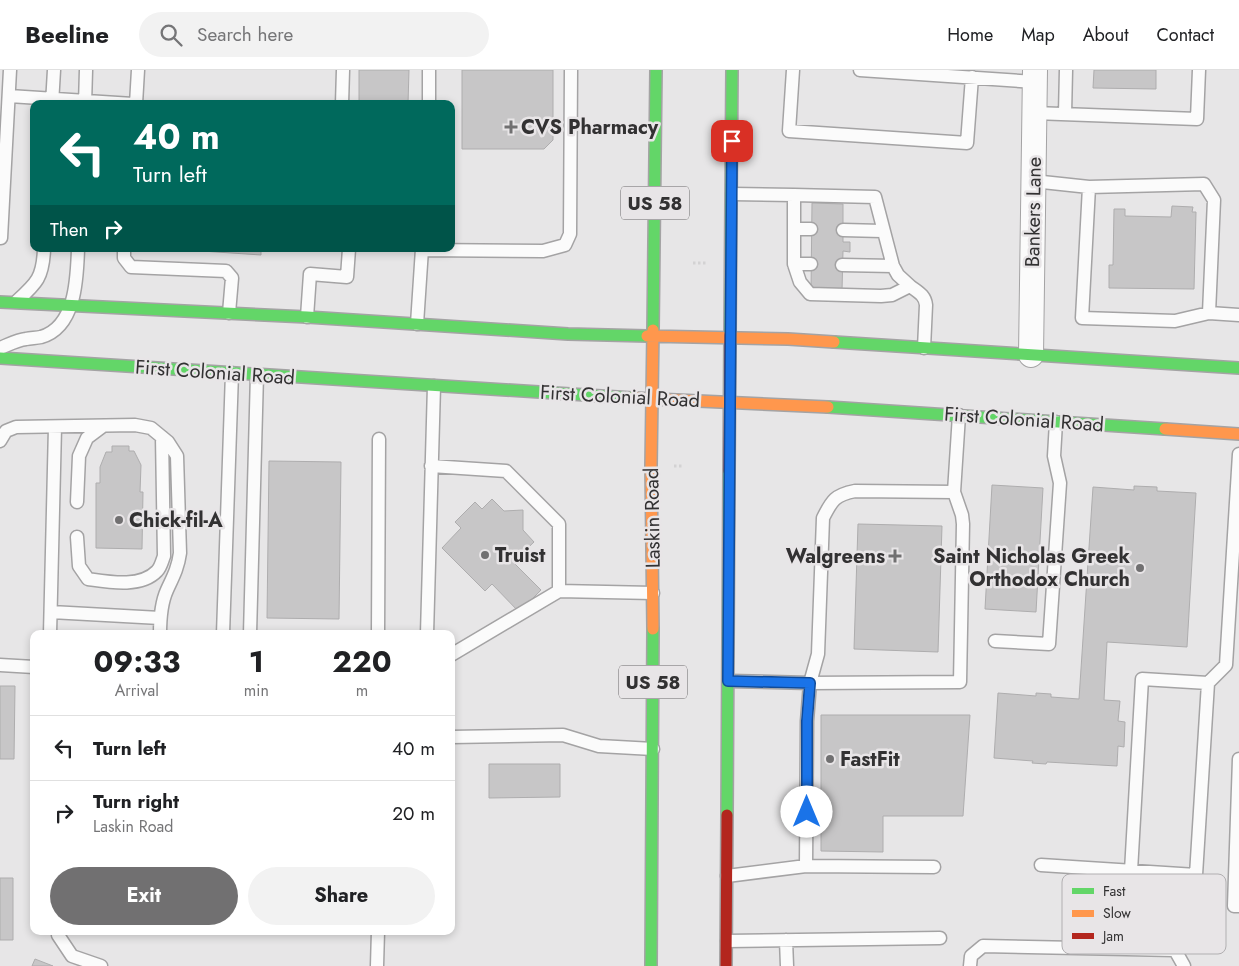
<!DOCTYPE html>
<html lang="en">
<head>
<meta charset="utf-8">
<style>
  body { margin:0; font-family:Jost,sans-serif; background:#f2f2f2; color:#202124; height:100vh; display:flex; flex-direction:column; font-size:19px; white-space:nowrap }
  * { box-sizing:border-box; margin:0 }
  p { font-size:16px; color:#757577 }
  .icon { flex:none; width:28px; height:28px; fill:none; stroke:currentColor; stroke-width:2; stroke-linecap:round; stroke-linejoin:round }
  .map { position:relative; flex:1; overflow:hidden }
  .side { position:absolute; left:30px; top:560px; width:425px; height:305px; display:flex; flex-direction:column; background:#fff; border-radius:10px; box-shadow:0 2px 8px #0003 }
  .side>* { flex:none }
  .top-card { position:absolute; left:30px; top:30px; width:425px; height:152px; border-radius:10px; box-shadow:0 2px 8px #0003; background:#00695c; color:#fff; overflow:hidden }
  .pin { position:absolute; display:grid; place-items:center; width:42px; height:42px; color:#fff; margin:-21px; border-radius:10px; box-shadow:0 2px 8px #0006 }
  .me { position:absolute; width:55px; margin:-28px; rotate:0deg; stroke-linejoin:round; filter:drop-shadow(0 0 4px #0008) }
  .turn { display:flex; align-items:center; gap:18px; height:105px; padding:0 20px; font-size:22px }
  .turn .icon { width:65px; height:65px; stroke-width:2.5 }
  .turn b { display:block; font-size:35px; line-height:42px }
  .then { display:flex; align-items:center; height:48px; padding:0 20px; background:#0003; gap:10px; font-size:19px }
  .eta { display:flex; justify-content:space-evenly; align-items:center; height:85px; text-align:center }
  .eta b { font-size:30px; font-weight:700; line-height:35px }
  .button { display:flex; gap:10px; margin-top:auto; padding:10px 20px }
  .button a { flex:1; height:58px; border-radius:30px; background:#717071; color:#fff; font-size:20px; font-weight:700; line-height:58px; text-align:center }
  .button a+a { background:#f2f2f2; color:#202124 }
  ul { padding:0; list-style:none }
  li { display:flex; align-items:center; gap:15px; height:65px; padding:0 20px; border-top:1px solid #e0e0e0 }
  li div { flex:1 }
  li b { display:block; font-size:19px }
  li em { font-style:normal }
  header { display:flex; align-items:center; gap:30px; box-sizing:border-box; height:70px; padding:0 25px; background:#fff; border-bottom:1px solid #e0e0e0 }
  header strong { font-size:24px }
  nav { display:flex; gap:28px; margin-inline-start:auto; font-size:18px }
  .search { width:350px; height:45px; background:#f2f2f2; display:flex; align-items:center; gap:12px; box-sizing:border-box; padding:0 18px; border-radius:28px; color:#757577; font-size:19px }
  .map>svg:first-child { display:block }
  .building { fill:#c7c6c7; stroke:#aeadae }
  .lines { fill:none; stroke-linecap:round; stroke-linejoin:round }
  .lane-casing { stroke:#a4a3a4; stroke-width:15 }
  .street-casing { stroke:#a4a3a4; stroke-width:26 }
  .fast-casing { stroke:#a4a3a4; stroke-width:14 }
  .slow-casing { stroke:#a4a3a4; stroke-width:14 }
  .jam-casing { stroke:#a4a3a4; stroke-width:14 }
  .path { stroke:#d3d2d3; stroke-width:3; stroke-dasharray:2.5 2.5; stroke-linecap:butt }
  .lane { stroke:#fbfbfb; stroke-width:12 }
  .street { stroke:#fbfbfb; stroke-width:24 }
  .fast { stroke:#63d668; stroke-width:11 }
  .slow { stroke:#ff974d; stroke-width:11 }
  .jam { stroke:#b3261e; stroke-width:11 }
  .route-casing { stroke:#114b97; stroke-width:12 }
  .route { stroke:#1a73e8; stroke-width:9 }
  .poi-dot { fill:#717071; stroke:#e8e5e7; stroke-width:2 }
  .labels { text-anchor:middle; stroke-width:5; stroke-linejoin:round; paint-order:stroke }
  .shield { fill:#e8e5e7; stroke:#696768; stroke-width:1 }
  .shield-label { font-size:19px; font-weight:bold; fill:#323132 }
  .poi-label { font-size:20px; font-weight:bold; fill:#323132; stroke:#e8e5e7; text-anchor:start }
  .street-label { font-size:20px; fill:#323132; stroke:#e8e5e7 }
  .key { fill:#e8e5e7; stroke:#b1afb1; stroke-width:1 }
  .key-label { font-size:14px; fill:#323132 }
</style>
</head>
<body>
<header>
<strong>Beeline</strong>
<div class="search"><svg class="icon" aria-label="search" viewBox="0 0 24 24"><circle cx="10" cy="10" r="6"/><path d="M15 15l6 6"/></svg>Search here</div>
<nav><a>Home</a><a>Map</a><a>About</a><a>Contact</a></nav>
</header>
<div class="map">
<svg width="1239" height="896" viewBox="0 0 1239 896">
  <rect width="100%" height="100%" fill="#e7e6e7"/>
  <path class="building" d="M359 0H409L408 34H359Z
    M462 0H553V70L544 79H462Z
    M1094 0H1156V19L1093 18Z
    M812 133 843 134V172H850V182L843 181 842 221H811Z
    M1172 136 1193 137 1192 142H1196L1194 219 1109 218V195H1113L1114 139H1125V146L1171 147Z
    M172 179H261V185Z
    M112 376H129V381H134L141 395 140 422H143L142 479 96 478V413H100V397L106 382H112Z
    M269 391 341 392 339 549 267 548Z
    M992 415 1043 418 1036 542 985 539Z
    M1134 416 1157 417V421L1196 423 1187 577 1107 572 1104 630 1120 631 1118 651 1125 652 1124 677 1118 676 1117 696 1047 692 1046 694 1032 693 1033 691 994 688 998 623 1036 626V623L1051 624V627L1079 629 1093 417 1134 420Z
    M492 429 504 441 523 440V460L534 472 513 492 541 520 519 542 492 514 485 521 442 478 461 458 455 452 475 432 482 439Z
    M858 454 942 456 938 582 854 579Z
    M0 616H15L14 689H0Z
    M821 645H970L963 746H883V782L821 781Z
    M489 694H560V727L489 728Z
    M0 808H13V870H0Z
    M35 889 53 896H32Z"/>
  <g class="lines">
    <defs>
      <path id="lane" d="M429 0V34
        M793 0 789 61 967 73 972 7
        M860 0 1035 12
        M9 26 133 34
        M52 34 54 0
        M85 34 86 0
        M136 34 138 0
        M342 34 343 0
        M1034 43 1197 49 1199 0
        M1065 44 1066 0
        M1033 111 1089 117
        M732 124 794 125V194L800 212 810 224 881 226 892 225 910 216C918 222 925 225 926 235L924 278
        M794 125 875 127 893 196 898 205 910 216
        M794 159H811
        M843 160 882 161
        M0 168H1L10 0
        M124 179V188L131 197 226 201 232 208 229 243
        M422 180 543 181 565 175 570 164 571 0
        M794 194H811
        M842 195 893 196
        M17 231C37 213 43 207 44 179
        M1209 243 1175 251 1082 248 1089 117 1204 114 1214 130 1209 243 1239 245
        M307 247 310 204 347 207 349 179
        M417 254 422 179
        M0 278C8 275 17 270 26 269 31 268 36 268 41 267 76 257 77 208 78 179
        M0 371 6 361 16 357 135 355 151 358 168 372 177 386 180 483C178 498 173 507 167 520 161 533 160 550 160 564
        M431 396 506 401 559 454V521
        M77 432 79 386 87 368 103 356
        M77 467 79 496 88 509C109 512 141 518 157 501 161 497 162 491 164 486L162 367
        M51 542 160 548
        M50 564 55 357
        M223 564 232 303
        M250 564 257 304
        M378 564 379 369
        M427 564 434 316
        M995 571 1049 574 1060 413 1054 386 1056 352
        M451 585 559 521 653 523
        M0 595 34 597
        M729 611 810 613 960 612 963 454 962 445 954 422 959 345
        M451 667 563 665 599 676 653 679
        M1239 689 1234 836H1239
        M1041 795 1196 805 1208 613 1226 595 1239 384
        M806 796 934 797
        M1131 801 1142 609 1208 613
        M727 806 806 796 807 651 810 613 818 584 823 448C832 430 835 425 855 421L954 422
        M58 861V865L72 886 101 896
        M786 870 787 896
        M727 871 940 868
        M377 896 378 861
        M970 896 971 886 983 876 1175 880 1184 896"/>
      <path id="street" d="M1031 285 1035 0"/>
      <path id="fast" d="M0 232 307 247 568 264 647 266
        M653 260 656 0
        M730 265 732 0
        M834 272 1239 298
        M0 288 633 328
        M828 337 1165 359
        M727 745 729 401
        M651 896 653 559"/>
      <path id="slow" d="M653 260 651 396 653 559
        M647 266 788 269 834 272
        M633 328 828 337
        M1165 359 1239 364"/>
      <path id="jam" d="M729 401 730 265
        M726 896 727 745"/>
    </defs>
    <use href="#lane" class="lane-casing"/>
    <use href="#street" class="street-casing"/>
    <use href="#fast" class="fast-casing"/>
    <use href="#slow" class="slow-casing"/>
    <use href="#jam" class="jam-casing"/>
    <path class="path" d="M693 193H707
      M674 396H684"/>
    <use href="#lane" class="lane"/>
    <use href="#street" class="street"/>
    <use href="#fast" class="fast"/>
    <use href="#slow" class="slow"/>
    <use href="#jam" class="jam"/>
  </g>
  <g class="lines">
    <defs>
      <path id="route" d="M732 71 728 611 810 613 807 651V742"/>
    </defs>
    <use href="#route" class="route-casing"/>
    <use href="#route" class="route"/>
  </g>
  <g class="poi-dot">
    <path d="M508.5 49.5h5v5h5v5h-5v5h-5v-5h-5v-5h5z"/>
    <circle cx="119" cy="450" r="5"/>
    <circle cx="485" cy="485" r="5"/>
    <path d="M892.5 478.5h5v5h5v5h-5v5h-5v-5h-5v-5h5z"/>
    <circle cx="1140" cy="498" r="5"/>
    <circle cx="830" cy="689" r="5"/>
  </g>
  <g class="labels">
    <g class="shield">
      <rect x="621" y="116.5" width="68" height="33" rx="4"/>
      <rect x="619" y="595.5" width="68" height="33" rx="4"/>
    </g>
    <g class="shield-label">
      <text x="655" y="140">US 58</text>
      <text x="653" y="619">US 58</text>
    </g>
    <g class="poi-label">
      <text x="521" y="64">CVS Pharmacy</text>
      <text x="129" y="457">Chick-fil-A</text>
      <text x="495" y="492">Truist</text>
      <text x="885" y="493" text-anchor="end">Walgreens</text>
      <text x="1130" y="493" text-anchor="end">Saint Nicholas Greek<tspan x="1130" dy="23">Orthodox Church</tspan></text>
      <text x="840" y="696">FastFit</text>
    </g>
    <g class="street-label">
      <text transform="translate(1033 142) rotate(-89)" y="7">Bankers Lane</text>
      <text transform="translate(215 302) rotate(4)" y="7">First Colonial Road</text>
      <text transform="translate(620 326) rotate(3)" y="7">First Colonial Road</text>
      <text transform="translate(1024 349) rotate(4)" y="7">First Colonial Road</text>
      <text transform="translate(652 448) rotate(-91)" y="7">Laskin Road</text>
    </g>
  </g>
  <rect x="1062" y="804" width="164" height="80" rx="8" class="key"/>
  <rect x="1072" y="818" width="22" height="6" fill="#63d668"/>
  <rect x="1072" y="840" width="22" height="7" fill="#ff974d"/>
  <rect x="1072" y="863" width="22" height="6" fill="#b3261e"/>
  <g class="key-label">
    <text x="1103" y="826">Fast</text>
    <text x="1103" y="848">Slow</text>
    <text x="1103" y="871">Jam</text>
  </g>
</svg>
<div class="pin" style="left:732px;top:71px;background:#d93025"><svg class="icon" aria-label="arrive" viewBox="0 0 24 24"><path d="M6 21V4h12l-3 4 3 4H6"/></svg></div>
<svg class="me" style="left:807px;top:742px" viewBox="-20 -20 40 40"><circle r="19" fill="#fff"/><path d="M0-13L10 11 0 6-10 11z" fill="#1a73e8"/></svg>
<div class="top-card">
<div class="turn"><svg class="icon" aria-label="left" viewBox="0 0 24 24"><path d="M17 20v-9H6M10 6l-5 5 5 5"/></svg><div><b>40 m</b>Turn left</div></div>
<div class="then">Then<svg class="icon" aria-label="right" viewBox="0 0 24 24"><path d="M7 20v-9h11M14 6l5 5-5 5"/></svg></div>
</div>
<section class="side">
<div class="eta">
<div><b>09:33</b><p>Arrival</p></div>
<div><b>1</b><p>min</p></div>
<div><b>220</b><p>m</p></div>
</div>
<ul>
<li><svg class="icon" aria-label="left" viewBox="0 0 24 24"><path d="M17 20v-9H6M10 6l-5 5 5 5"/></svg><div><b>Turn left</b></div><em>40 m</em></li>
<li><svg class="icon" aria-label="right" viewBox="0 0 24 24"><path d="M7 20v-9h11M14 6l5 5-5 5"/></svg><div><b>Turn right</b><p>Laskin Road</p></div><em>20 m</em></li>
</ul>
<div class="button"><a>Exit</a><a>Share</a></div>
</section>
</div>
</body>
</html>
